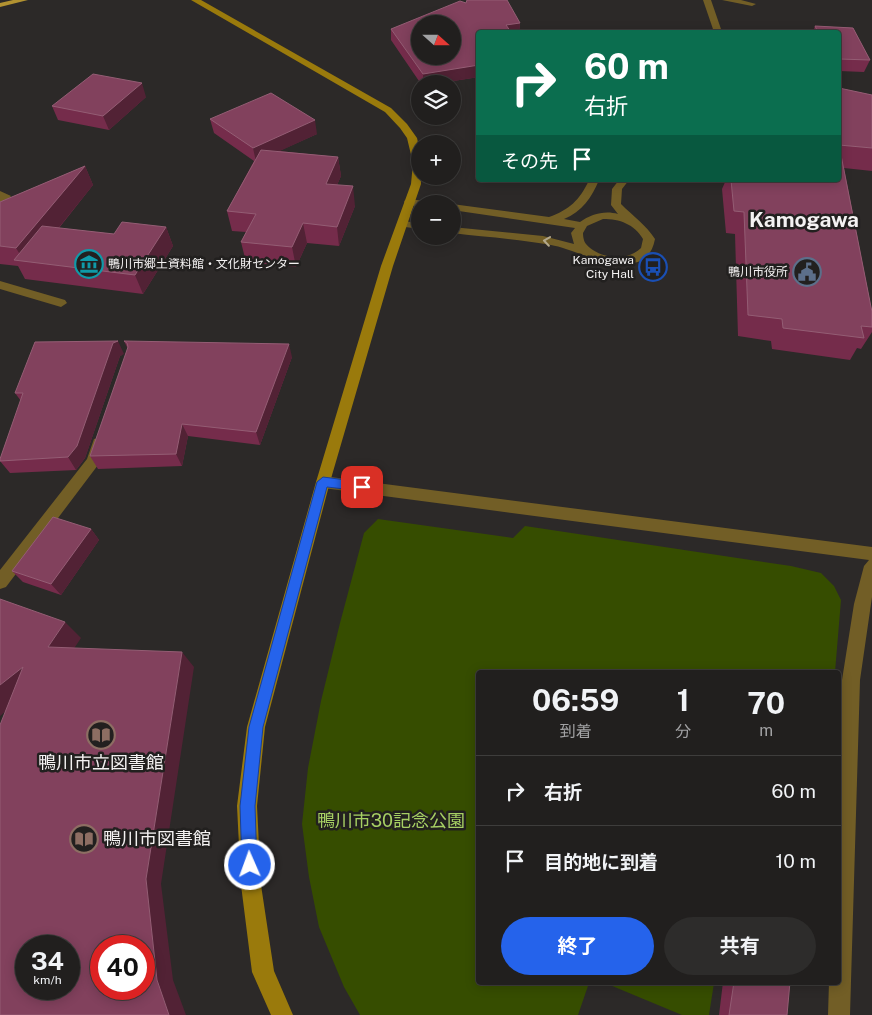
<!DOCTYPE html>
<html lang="ja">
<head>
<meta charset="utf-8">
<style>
  body { margin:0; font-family:"Public Sans","Noto Sans JP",sans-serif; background:#2d2c2b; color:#f1f3f6; height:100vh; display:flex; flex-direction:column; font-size:19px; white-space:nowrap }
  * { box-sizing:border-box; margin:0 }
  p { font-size:16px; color:#a2a2a4 }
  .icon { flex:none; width:28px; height:28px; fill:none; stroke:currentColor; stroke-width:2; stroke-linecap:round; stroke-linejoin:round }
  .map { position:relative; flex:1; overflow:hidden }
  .sheet { position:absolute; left:476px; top:670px; width:365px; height:315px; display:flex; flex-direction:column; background:#211f1e; border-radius:5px; box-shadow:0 2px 12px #0003,0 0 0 1px #3e3d3c }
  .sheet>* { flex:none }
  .hud { position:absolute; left:476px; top:30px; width:365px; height:152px; border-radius:5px; box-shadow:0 2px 12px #0003,0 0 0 1px #3e3d3c; background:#0b6e4f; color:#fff; overflow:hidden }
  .needle { width:32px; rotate:111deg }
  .fabs { position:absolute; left:411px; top:15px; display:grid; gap:10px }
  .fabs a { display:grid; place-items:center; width:50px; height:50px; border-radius:50%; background:#211f1e; box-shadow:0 2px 12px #0003,0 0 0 1px #3e3d3c; font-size:25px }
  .speed { position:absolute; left:15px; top:935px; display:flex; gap:10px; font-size:25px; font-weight:700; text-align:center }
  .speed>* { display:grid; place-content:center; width:65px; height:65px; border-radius:50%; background:#211f1e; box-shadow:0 2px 12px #0003,0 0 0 1px #3e3d3c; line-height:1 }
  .speed small { font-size:12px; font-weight:400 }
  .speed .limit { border:8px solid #d22; background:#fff; color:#111 }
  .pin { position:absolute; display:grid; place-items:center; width:42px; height:42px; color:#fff; margin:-21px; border-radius:10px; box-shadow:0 2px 8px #0006 }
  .me { position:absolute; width:55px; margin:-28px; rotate:358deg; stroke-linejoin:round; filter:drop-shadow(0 0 4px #0008) }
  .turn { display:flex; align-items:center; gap:18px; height:105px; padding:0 25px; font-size:22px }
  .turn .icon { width:65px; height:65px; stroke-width:2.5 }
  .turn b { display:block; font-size:35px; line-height:42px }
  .then { display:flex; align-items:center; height:48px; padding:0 25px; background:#0003; gap:10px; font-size:19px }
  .eta { display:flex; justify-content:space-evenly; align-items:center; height:85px; text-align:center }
  .eta b { font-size:30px; font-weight:700; line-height:35px }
  .primary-button { display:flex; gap:10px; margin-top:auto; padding:10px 25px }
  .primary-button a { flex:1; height:58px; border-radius:30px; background:#2563eb; color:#fff; font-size:20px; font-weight:700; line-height:58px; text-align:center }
  .primary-button a+a { background:#2d2c2b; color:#f1f3f6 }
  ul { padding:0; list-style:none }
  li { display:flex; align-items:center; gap:15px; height:70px; padding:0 25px; border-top:1px solid #3e3d3c }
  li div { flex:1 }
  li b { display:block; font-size:19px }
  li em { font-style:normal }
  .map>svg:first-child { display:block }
  .green { fill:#364d00 }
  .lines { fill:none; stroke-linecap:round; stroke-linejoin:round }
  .lane { fill:#725e26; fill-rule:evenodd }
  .street { fill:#725e26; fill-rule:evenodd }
  .secondary { fill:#9a7a0c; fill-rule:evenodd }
  .primary { fill:#b29231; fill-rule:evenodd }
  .wall { fill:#752c4b }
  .shaded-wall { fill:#522235 }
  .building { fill:#82415d; stroke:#945d74; fill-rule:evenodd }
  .oneway { stroke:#b3a88c }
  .route { fill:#2563eb; stroke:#184099 }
  .labels { text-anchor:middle; stroke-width:5; stroke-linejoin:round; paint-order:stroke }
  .far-poi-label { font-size:12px; fill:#f4f2f2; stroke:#22201f; text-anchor:end }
  .near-poi-label { font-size:18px; fill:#f4f2f2; stroke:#22201f }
  .near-park-label { font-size:18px; fill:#a6cf63; stroke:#22201f }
  .far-town-label { font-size:21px; font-weight:bold; fill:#f4f2f2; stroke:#22201f }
</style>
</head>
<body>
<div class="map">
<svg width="872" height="1015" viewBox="0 0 872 1015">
  <rect width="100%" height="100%" fill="#2c2928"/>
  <path class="green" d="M378 519 513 538 525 526 791 566 821 573 834 586 841 600 835 672H479V982L589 983 578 1015H360L344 987 319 927 309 877 302 824 308 768 321 701 340 623 364 533Z
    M594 983H714L709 1015H682L605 983Z"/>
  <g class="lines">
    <path class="lane" d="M589 180H599C592 197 582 212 564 219L580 222C591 214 605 210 618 214L611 205 612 189 619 180H629L622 189 621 204C633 216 646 225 655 239 646 289 577 249 551 245 519 239 485 237 452 233V227L543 236 574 244 571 233 575 228 452 210V204L549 217C569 210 580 200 589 180ZM603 219C620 219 634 224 643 239L641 248C627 262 599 259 586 244 584 242 583 237 583 233L587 226Z
      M409 199 424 201 429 204H420V207L405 204 404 202 405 200Z
      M402 221 420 223V229L398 226 397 224Z"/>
    <path class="street" d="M703 0H711L722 32H714Z
      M722 0H741L756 4 752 6Z
      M0 191 11 196 4 205 0 206Z
      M0 281 65 300 67 303 61 307 0 289Z
      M99 438 104 439 106 443 98 465 6 587 0 589V570L87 459 94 439Z
      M323 476 872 547V597L860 680 850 1015H828L829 982H839V762L842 680 854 604 864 566 869 560 323 488 318 486 316 482 318 478Z"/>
    <path class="secondary" d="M191 0H201L391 108 407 124 417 138 420 151 421 184 393 266 330 482 265 727 257 806 261 885 274 971 293 1015H271L252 972 241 885 237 806 247 727 316 482 381 266 411 184 413 163 407 138 400 128 385 112Z"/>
    <path class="primary" d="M13 0H28L0 7V3Z"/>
  </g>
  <path class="wall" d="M466 3 520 23 519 32H479V77L434 84H421L391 40V29Z
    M815 26 853 28 870 60 864 72 839 71V32H813Z
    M839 88 872 95V171L844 168 872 312V332L861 349 857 348 850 360 772 349 771 341 738 336 735 234 726 233 722 189 726 180H839Z
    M146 97 109 130 58 120 52 106Z
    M210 119 317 134 279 151 338 157 341 176 337 185 355 206 339 246 307 243 296 267 246 262 241 242 246 232 232 231 227 211 254 161 214 133Z
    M85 166 93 185 59 228 114 234 166 227 173 246 143 294 25 279 18 266 0 264V202Z
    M124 341 292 357 260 445 188 436 182 466 98 469 90 456 128 349Z
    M124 354 120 356 85 458 76 470 10 473 0 461V459L21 401 15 393Z
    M91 529 99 540 61 595 23 582 12 571Z
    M723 982H790L787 1015H719Z"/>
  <path class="shaded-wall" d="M520 23 519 32H505L506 25Z
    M479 65V77L434 84H423V74Z
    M142 83 146 97 109 130 103 116Z
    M315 120 317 134 256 162 253 148Z
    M338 157 341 176 329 203 326 184Z
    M85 166 93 185 31 262 24 261 16 248Z
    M353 186 355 206 339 246 337 227Z
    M303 223 307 243 296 267 292 247Z
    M166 227 173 246 143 294 135 275Z
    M118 341 124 354 120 356 85 458 76 470 68 457 113 343Z
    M289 344 292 357 260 445 256 432Z
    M182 424 188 436 182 466 176 454Z
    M91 529 99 540 61 595 51 584Z
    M65 622 81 638 65 662 48 647Z
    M182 652 194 667 161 884 173 980 186 1015H169L157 980 146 879Z
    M23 667 42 681 0 716V685Z"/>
  <path class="building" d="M467 0H507L520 23 506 25 511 32H479V65L423 74 391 29 460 1 466 3ZM420 24H452V56H420Z
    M815 26 853 28 870 60 839 59V32H818Z
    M93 74 142 83 103 116 52 106Z
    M839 88 872 95V148L839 145 872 312V327L861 326 864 338 783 328 782 319 748 315 744 212 734 211 731 180H839Z
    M271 93 315 120 253 148 210 119Z
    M261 150 338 157 326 184 353 186 337 227 303 223 292 247 241 242 256 214 227 211Z
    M85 166 16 248 0 246V202Z
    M122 222 166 227 135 275 14 260 42 226 114 234Z
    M118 341 113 343 77 446 68 457 0 461V459L23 393H15L35 342Z
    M124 341 289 344 256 432 182 424 176 454 90 456 128 347 127 343Z
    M53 517 91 529 51 584 12 571Z
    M0 599 65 622 48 647 182 652 146 879 157 980 169 1015H0V725L23 667 0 685ZM26 946H69V989H26ZM101 946H144V989H101Z
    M734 982H790L787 1015H729Z"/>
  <defs><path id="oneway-chevron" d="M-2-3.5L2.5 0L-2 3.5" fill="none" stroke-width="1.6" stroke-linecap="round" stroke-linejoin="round" transform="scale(1.25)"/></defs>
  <use class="oneway" href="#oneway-chevron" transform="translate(547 241) rotate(-172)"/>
  <path class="route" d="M323 477 362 482 368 487 362 491 327 487 263 727 255 806 257 865 255 871 250 873 244 871 242 865 240 806 249 727 317 482Z"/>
  <defs>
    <symbol id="museum-ring" viewBox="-11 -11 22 22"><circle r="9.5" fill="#22201f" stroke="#0f9aa8" stroke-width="1.5"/><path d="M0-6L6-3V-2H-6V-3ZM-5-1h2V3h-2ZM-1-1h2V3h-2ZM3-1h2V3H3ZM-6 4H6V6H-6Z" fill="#0f9aa8"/></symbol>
    <symbol id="bus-ring" viewBox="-11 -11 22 22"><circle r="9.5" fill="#22201f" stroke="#1a4fb4" stroke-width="1.5"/><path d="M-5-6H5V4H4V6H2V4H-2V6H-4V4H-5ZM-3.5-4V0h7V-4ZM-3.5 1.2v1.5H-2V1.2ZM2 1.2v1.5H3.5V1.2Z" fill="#1a4fb4"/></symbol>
    <symbol id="civic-ring" viewBox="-11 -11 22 22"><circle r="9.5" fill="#22201f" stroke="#5c6f8a" stroke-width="1.5"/><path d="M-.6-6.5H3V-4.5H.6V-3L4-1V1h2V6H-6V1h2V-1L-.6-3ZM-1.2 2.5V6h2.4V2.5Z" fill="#5c6f8a"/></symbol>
    <symbol id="library-ring" viewBox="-11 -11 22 22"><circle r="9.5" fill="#22201f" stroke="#8d6e63" stroke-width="1.5"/><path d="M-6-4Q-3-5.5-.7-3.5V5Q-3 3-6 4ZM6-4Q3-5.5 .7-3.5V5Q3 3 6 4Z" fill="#8d6e63"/></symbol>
  </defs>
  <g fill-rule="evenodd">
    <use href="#museum-ring" x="73" y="248" width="32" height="32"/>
    <use href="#bus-ring" x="637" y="251" width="32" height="32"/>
    <use href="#civic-ring" x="791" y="256" width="32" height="32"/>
    <use href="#library-ring" x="85" y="719" width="32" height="32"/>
    <use href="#library-ring" x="68" y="823" width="32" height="32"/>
  </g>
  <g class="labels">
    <g class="far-poi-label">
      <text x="634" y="264">Kamogawa<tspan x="634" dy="14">City Hall</tspan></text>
      <text x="108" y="268" text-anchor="start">鴨川市郷土資料館・文化財センター</text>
      <text x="788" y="276">鴨川市役所</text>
    </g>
    <g class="near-poi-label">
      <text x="101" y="769">鴨川市立図書館</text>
      <text x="103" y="845" text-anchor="start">鴨川市図書館</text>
    </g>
    <g class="near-park-label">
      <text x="391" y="827">鴨川市30記念公園</text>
    </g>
    <g class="far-town-label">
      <text x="804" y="227">Kamogawa</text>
    </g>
  </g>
</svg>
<div class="fabs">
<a><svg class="needle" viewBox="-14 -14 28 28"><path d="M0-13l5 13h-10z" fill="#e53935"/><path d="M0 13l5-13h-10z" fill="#a2a2a4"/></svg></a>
<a><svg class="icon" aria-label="layers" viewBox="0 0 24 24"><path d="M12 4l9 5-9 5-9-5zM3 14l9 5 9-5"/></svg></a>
<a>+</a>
<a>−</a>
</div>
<div class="speed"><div>34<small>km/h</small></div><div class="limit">40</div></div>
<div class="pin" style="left:362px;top:487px;background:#d93025"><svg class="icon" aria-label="arrive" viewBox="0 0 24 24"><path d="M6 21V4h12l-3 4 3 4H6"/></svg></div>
<svg class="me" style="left:250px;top:865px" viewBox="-20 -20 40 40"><circle r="17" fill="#2563eb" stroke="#fff" stroke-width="3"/><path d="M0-11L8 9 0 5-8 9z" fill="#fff"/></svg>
<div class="hud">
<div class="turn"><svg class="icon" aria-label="right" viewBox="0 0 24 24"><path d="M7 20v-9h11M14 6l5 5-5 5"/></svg><div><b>60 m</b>右折</div></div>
<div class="then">その先<svg class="icon" aria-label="arrive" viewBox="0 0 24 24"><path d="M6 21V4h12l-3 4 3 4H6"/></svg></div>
</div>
<section class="sheet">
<div class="eta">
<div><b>06:59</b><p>到着</p></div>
<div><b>1</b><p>分</p></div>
<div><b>70</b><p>m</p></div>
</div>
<ul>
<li><svg class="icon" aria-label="right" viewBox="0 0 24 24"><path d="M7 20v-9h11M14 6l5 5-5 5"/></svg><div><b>右折</b></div><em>60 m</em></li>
<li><svg class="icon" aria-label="arrive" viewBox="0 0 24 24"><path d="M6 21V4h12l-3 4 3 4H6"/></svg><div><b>目的地に到着</b></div><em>10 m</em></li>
</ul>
<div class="primary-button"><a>終了</a><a>共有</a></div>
</section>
</div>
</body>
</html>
